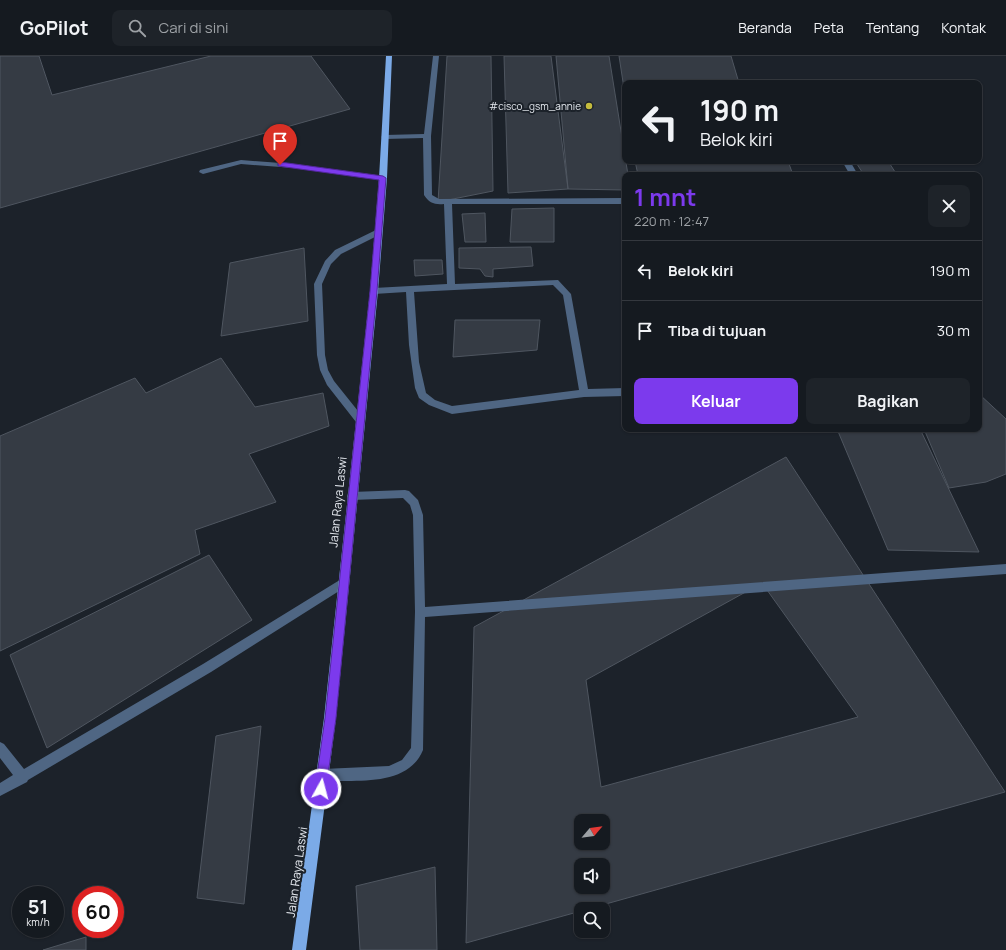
<!DOCTYPE html>
<html lang="id">
<head>
<meta charset="utf-8">
<style>
  body { margin:0; font-family:Manrope,sans-serif; background:#1e2329; color:#f1f3f6; height:100vh; display:flex; flex-direction:column; font-size:15px; white-space:nowrap }
  * { box-sizing:border-box; margin:0 }
  p { font-size:13px; color:#9da1a5 }
  .icon { flex:none; width:22px; height:22px; fill:none; stroke:currentColor; stroke-width:2; stroke-linecap:round; stroke-linejoin:round }
  .map { position:relative; flex:1; overflow:hidden }
  .drawer { position:absolute; left:622px; top:116px; width:360px; height:260px; display:flex; flex-direction:column; background:#151a20; border-radius:8px; box-shadow:0 1px 3px #0004,0 0 0 1px #34383e }
  .drawer>* { flex:none }
  .banner { position:absolute; left:622px; top:24px; width:360px; height:84px; border-radius:8px; box-shadow:0 1px 3px #0004,0 0 0 1px #34383e; background:#151a20; color:#f1f3f6; overflow:hidden }
  .needle { width:26px; rotate:61deg }
  .controls { position:absolute; left:574px; top:758px; display:grid; gap:8px }
  .controls a { display:grid; place-items:center; width:36px; height:36px; border-radius:8px; background:#151a20; box-shadow:0 1px 3px #0004,0 0 0 1px #34383e; font-size:20px }
  .speed { position:absolute; left:12px; top:830px; display:flex; gap:8px; font-size:20px; font-weight:700; text-align:center }
  .speed>* { display:grid; place-content:center; width:52px; height:52px; border-radius:50%; background:#151a20; box-shadow:0 1px 3px #0004,0 0 0 1px #34383e; line-height:1 }
  .speed small { font-size:10px; font-weight:400 }
  .speed .limit { border:6px solid #d22; background:#fff; color:#111 }
  .pin { position:absolute; display:grid; place-items:center; width:34px; height:34px; color:#fff; margin:-41px -17px; border-radius:50% 50% 50% 0; rotate:-45deg; box-shadow:0 0 4px #0007 }
  .pin .icon { rotate:45deg }
  .me { position:absolute; width:44px; margin:-22px; rotate:7deg; stroke-linejoin:round; filter:drop-shadow(0 0 3px #0008) }
  .turn { display:flex; align-items:center; gap:14px; height:84px; padding:0 12px; font-size:18px }
  .turn .icon { width:52px; height:52px; stroke-width:2.5 }
  .turn b { display:block; font-size:28px; line-height:34px }
  .round { display:grid; place-items:center; flex:none; width:42px; height:42px; border-radius:8px; background:#1e2329 }
  .headline { display:flex; align-items:center; justify-content:space-between; height:68px; padding:0 12px }
  h1 { font-size:24px; font-weight:700; line-height:30px; color:#7c3aed }
  .primary-button { display:flex; gap:8px; margin-top:auto; padding:8px 12px }
  .primary-button a { flex:1; height:46px; border-radius:8px; background:#7c3aed; color:#fff; font-size:16px; font-weight:700; line-height:46px; text-align:center }
  .primary-button a+a { background:#1e2329; color:#f1f3f6 }
  ul { padding:0; list-style:none }
  li { display:flex; align-items:center; gap:12px; height:60px; padding:0 12px; border-top:1px solid #34383e }
  li div { flex:1 }
  li b { display:block; font-size:15px }
  li em { font-style:normal }
  header { display:flex; align-items:center; gap:24px; box-sizing:border-box; height:56px; padding:0 20px; background:#151a20; border-bottom:1px solid #34383e }
  header strong { font-size:19px }
  nav { display:flex; gap:22px; margin-inline-start:auto; font-size:14px }
  .search { width:280px; height:36px; background:#1e2329; display:flex; align-items:center; gap:10px; box-sizing:border-box; padding:0 14px; border-radius:8px; color:#9da1a5; font-size:15px }
  .map>svg:first-child { display:block }
  .building { fill:#353b44; stroke:#4f5660; fill-rule:evenodd }
  .lines { fill:none; stroke-linecap:round; stroke-linejoin:round }
  .minor { fill:#4f6683; fill-rule:evenodd }
  .major { fill:#7baae7; fill-rule:evenodd }
  .route { fill:#7c3aed; stroke:#51269a }
  .poi-dot { fill:#c5bc3d; stroke:#1c222a; stroke-width:1.5 }
  .labels { text-anchor:middle; stroke-width:4; stroke-linejoin:round; paint-order:stroke }
  .far-poi-label { font-size:10px; fill:#e5e9ef; stroke:#1c222a; text-anchor:end }
  .street-label { font-size:12px; fill:#e5e9ef; stroke:#1c222a }
</style>
</head>
<body>
<header>
<strong>GoPilot</strong>
<div class="search"><svg class="icon" aria-label="search" viewBox="0 0 24 24"><circle cx="10" cy="10" r="6"/><path d="M15 15l6 6"/></svg>Cari di sini</div>
<nav><a>Beranda</a><a>Peta</a><a>Tentang</a><a>Kontak</a></nav>
</header>
<div class="map">
<svg width="1006" height="894" viewBox="0 0 1006 894">
  <rect width="100%" height="100%" fill="#1c222a"/>
  <path class="building" d="M0 0H39L52 39 211 0H311L350 53 0 152Z
    M447 0H491L493 135 438 146Z
    M504 0H551L568 133 508 137Z
    M556 0H609L628 119H625V134L568 133Z
    M619 0H731L739 27H625V39Z
    M635 105H788L793 119H638Z
    M855 105H888L897 119H864Z
    M554 152V186H510L512 153Z
    M485 157 486 186H465L462 158Z
    M531 191 533 210 493 213V221L485 220 480 213 459 212V192Z
    M304 192 308 265 221 280 230 207Z
    M414 204H442L443 218 415 220Z
    M455 264H540L537 294 453 301Z
    M221 302 255 351 323 337 329 370 249 398 276 446 195 474 200 498 0 595V380L135 322 146 337Z
    M979 338 1006 363V418L986 426 949 432 924 373H979Z
    M837 373H920L979 496 888 494Z
    M786 401 1005 736 588 853H581V855L466 887 474 571ZM581 765H603V787H581ZM581 809H603V831H581Z
    M209 499 252 564 47 692 10 599Z
    M762 527 858 661 601 731 586 624Z
    M261 670 244 848 197 842 216 680Z
    M435 811 437 894H360L356 830Z
    M86 881V894H43Z"/>
  <g class="lines">
    <path class="minor" d="M433 0H439L431 80 432 139 439 143 625 142V148H452L455 228 558 224 571 238 588 333 625 332V340L584 341 452 358 429 349 419 342 415 332 409 289 406 236 374 238 370 235 374 232 447 228 444 148C435 149 429 147 424 139L423 82 385 83 381 81 385 79 424 78ZM553 229 563 239 579 334 452 350 435 344 426 337 419 306 414 236Z
      M241 104 294 108 383 120 387 122 383 124 294 112 241 108 203 118 199 116 200 114Z
      M842 105H850L858 119H850Z
      M378 173 381 174V178L341 198 331 208 322 228 325 299 328 314 334 325 362 360 364 363 362 366H356L327 329 320 314 317 299 314 228 325 205 335 194Z
      M405 434 409 435 418 444 423 459 425 551 1006 508V518L425 561 423 694C408 731 356 724 323 725L319 723 317 719 319 715 323 713 389 710 402 704 411 692 415 556 413 459 410 449 403 442 352 444 348 443 347 440 348 437 352 436Z
      M343 522 347 524 348 527 347 530 211 616 28 724 27 726 0 740V727L13 719 0 702V686L4 688 24 713 203 608Z"/>
    <path class="major" d="M386 0H392L387 122 378 235 336 662 306 894H292L324 662 370 235 379 122Z"/>
  </g>
  <path class="route" d="M280 106 383 120 386 122 377 235 336 662 326 733 325 737 321 739 317 737 315 733 325 662 370 235 379 124 278 110V107Z"/>
  <circle class="poi-dot" cx="589" cy="50" r="4"/>
  <g class="labels">
    <g class="far-poi-label">
      <text x="581" y="54">#cisco_gsm_annie</text>
    </g>
    <g class="street-label">
      <text transform="translate(338 446) rotate(-84)" y="4">Jalan Raya Laswi</text>
      <text transform="translate(297 816) rotate(-82)" y="4">Jalan Raya Laswi</text>
    </g>
  </g>
</svg>
<div class="controls">
<a><svg class="needle" viewBox="-14 -14 28 28"><path d="M0-13l5 13h-10z" fill="#e53935"/><path d="M0 13l5-13h-10z" fill="#9da1a5"/></svg></a>
<a><svg class="icon" aria-label="sound" viewBox="0 0 24 24"><path d="M4 9h4l5-4v14l-5-4H4zM17 9q2 3 0 6"/></svg></a>
<a><svg class="icon" aria-label="search" viewBox="0 0 24 24"><circle cx="10" cy="10" r="6"/><path d="M15 15l6 6"/></svg></a>
</div>
<div class="speed"><div>51<small>km/h</small></div><div class="limit">60</div></div>
<div class="pin" style="left:280px;top:109px;background:#d93025"><svg class="icon" aria-label="arrive" viewBox="0 0 24 24"><path d="M6 21V4h12l-3 4 3 4H6"/></svg></div>
<svg class="me" style="left:321px;top:733px" viewBox="-20 -20 40 40"><circle r="17" fill="#7c3aed" stroke="#fff" stroke-width="3"/><path d="M0-11L8 9 0 5-8 9z" fill="#fff"/></svg>
<div class="banner">
<div class="turn"><svg class="icon" aria-label="left" viewBox="0 0 24 24"><path d="M17 20v-9H6M10 6l-5 5 5 5"/></svg><div><b>190 m</b>Belok kiri</div></div>
</div>
<section class="drawer">
<div class="headline"><div><h1>1 mnt</h1><p>220 m · 12:47</p></div><a class="round"><svg class="icon" aria-label="close" viewBox="0 0 24 24"><path d="M6 6l12 12M18 6L6 18"/></svg></a></div>
<ul>
<li><svg class="icon" aria-label="left" viewBox="0 0 24 24"><path d="M17 20v-9H6M10 6l-5 5 5 5"/></svg><div><b>Belok kiri</b></div><em>190 m</em></li>
<li><svg class="icon" aria-label="arrive" viewBox="0 0 24 24"><path d="M6 21V4h12l-3 4 3 4H6"/></svg><div><b>Tiba di tujuan</b></div><em>30 m</em></li>
</ul>
<div class="primary-button"><a>Keluar</a><a>Bagikan</a></div>
</section>
</div>
</body>
</html>
